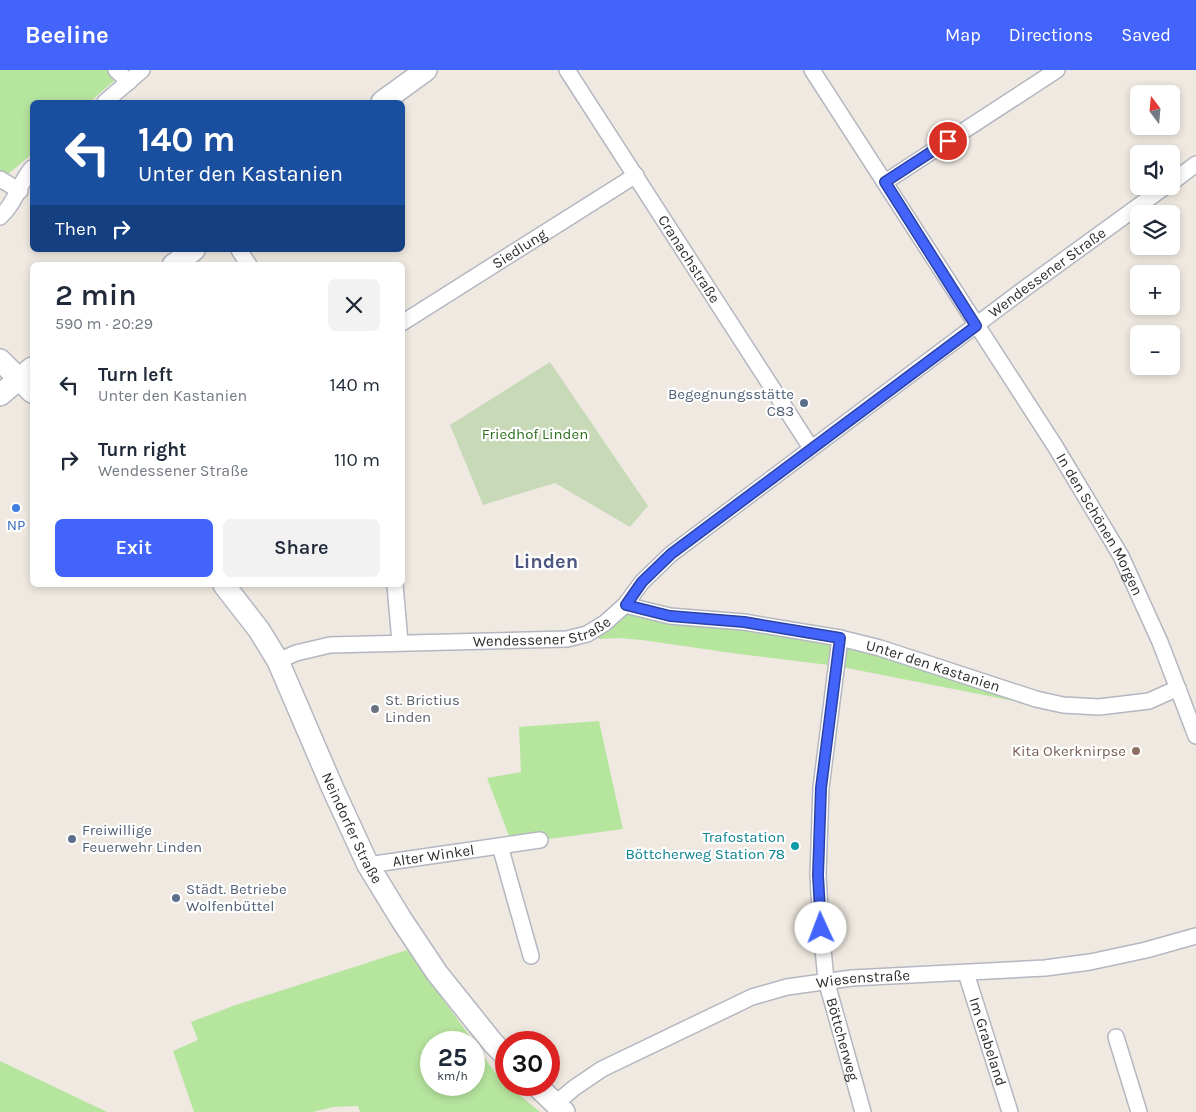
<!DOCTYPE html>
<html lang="en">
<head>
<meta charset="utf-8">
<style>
  body { margin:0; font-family:Karla,sans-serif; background:#f2f2f3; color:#1f2937; height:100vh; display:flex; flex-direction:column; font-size:19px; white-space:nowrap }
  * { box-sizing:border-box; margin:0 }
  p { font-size:16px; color:#747a83 }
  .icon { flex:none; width:28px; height:28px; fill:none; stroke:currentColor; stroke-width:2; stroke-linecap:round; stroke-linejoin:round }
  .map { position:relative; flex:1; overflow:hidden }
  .details { position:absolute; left:30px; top:192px; width:375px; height:325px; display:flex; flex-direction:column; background:#fff; border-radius:8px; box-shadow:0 2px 8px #0003 }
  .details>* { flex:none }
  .banner { position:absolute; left:30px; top:30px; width:375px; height:152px; border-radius:8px; box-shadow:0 2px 8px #0003; background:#1a4fa0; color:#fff; overflow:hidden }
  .needle { width:32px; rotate:344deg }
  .controls { position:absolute; left:1130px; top:15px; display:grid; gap:10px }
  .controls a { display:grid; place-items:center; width:50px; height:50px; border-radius:8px; background:#fff; box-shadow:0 2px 8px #0003; font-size:25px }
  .speed { position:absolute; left:420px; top:961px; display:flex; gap:10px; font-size:25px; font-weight:700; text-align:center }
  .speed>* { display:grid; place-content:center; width:65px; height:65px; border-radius:50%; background:#fff; box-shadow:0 2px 8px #0003; line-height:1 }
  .speed small { font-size:12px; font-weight:400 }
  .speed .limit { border:8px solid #d22; background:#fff; color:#111 }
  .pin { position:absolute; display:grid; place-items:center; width:42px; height:42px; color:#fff; margin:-21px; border:2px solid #fff; border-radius:50%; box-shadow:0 1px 5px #0007 }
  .me { position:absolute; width:55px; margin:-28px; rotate:358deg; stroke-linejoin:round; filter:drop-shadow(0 0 4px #0008) }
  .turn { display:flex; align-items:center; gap:18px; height:105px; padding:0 25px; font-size:22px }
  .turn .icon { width:65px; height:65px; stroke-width:2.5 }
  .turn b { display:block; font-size:35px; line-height:42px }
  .then { display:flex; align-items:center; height:48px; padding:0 25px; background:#0003; gap:10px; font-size:19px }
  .round { display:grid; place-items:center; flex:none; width:52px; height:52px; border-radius:8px; background:#f2f2f3 }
  .overview { display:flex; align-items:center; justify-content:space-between; height:85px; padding:0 25px }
  h1 { font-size:30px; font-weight:600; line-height:38px }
  .button { display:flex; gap:10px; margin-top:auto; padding:10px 25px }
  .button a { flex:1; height:58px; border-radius:8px; background:#4264fb; color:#fff; font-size:20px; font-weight:600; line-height:58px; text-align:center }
  .button a+a { background:#f2f2f3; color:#1f2937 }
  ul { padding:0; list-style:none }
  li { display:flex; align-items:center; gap:15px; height:75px; padding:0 25px }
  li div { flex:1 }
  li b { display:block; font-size:19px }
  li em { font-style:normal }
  header { display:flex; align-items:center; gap:30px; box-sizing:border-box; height:70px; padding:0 25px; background:#4264fb; color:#fff }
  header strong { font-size:24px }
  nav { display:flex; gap:28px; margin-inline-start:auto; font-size:18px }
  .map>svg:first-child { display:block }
  .green { fill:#b6e59e }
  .cemetery { fill:#c8d9b8 }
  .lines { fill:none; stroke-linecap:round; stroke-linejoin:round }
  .street-casing { stroke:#b4b7c1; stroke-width:18 }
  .secondary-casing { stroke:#b4b7c1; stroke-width:24 }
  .street { stroke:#fff; stroke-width:15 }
  .secondary { stroke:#fff; stroke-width:21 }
  .route-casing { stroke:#2b41a3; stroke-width:12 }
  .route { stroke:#4264fb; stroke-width:9 }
  .service-dot { fill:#5c6f8a; stroke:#fff; stroke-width:2 }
  .shop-dot { fill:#3f7fe0; stroke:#fff; stroke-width:2 }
  .worship-dot { fill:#6b7280; stroke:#fff; stroke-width:2 }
  .education-dot { fill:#8d6e63; stroke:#fff; stroke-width:2 }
  .culture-dot { fill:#0f9aa8; stroke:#fff; stroke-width:2 }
  .labels { text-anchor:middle; stroke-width:4.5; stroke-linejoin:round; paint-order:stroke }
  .street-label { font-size:15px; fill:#2e2e2e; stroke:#fff }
  .service-label { font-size:15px; fill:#4e5e75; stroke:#fff; text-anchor:start }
  .park-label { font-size:15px; fill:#2c6e1b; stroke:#fff }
  .shop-label { font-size:15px; fill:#366cbe; stroke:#fff }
  .worship-label { font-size:15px; fill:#5b616d; stroke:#fff; text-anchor:start }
  .education-label { font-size:15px; fill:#785e54; stroke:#fff; text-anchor:end }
  .culture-label { font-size:15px; fill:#0d838f; stroke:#fff; text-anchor:end }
  .district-label { font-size:20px; font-weight:bold; fill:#4d5680; stroke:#fff }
</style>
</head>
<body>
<header>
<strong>Beeline</strong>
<nav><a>Map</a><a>Directions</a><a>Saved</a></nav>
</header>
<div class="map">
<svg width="1196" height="1042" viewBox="0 0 1196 1042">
  <rect width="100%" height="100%" fill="#efe9e1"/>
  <path class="green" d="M0 0H126L90 32H32V84L7 105H0Z
    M625 535 840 568 1036 629 1014 631 837 596 739 584 642 570 619 568 600 569 587 564Z
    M599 651 623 759 512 774 487 708 521 702 519 657Z
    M407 880 474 972H431V1015H474V973L499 1008 540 1042H360L358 1036 333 1037 313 1042H194L173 981 198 970 191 952 233 936Z
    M0 991 107 1042H0Z"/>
  <path class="cemetery" d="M550 292 648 436 630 457 555 413 483 435 450 355Z"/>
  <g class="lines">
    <defs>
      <g id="street">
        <path d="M116 0 129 12"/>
        <path id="s1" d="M567 0 811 378"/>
        <path id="s2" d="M812 0 1055 376 1121 486 1160 572 1196 666"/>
        <path d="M105 32 142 0"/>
        <path d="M0 109 20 121"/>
        <path d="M885 112 1057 0"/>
        <path d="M1171 113 1196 94"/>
        <path d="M0 147C16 133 19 113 32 98"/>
        <path d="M239 180 249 195"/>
        <path id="s3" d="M402 253 636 105"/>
        <path d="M395 515 400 572"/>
        <path id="s4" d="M625 535 670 546 744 552 840 568 880 578 1036 629 1063 635 1099 637 1149 631 1178 618"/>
        <path id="s5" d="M840 568 821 718 818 805 821 858 826 910 863 1042"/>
        <path id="s6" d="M278 591 296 583 330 575 567 569 587 564 605 553 625 535 642 512 671 484 1024 219 1166 116"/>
        <path d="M500 776 531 886"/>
        <path id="s7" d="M368 795 540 770"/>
        <path id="s8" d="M966 903 1010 1042"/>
        <path d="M1116 967 1139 1042"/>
        <path id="s9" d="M555 1034 574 1018 602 999 752 927 787 917 852 908 1045 898 1090 892 1146 880 1196 866"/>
      </g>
      <g id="secondary">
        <path d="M382 32 426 0"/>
        <path d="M173 195 194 180"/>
        <path d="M0 290 32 322"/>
        <path d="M0 325 32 298"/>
        <path id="s10" d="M224 515 259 560 278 591 333 719 368 795 401 849 437 903 493 973 506 986"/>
        <path d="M536 1015 564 1042"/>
      </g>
    </defs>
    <use href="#street" class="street-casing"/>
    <use href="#secondary" class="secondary-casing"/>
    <use href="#street" class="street"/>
    <use href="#secondary" class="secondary"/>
  </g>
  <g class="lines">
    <defs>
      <path id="route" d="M821 858 818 805 821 718 840 568 744 552 670 546 626 535 642 512 671 484 976 256 885 112 948 71"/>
    </defs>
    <use href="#route" class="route-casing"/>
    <use href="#route" class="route"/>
  </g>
  <g class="service-dot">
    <circle cx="804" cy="333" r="5"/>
    <circle cx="72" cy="769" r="5"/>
    <circle cx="176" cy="828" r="5"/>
  </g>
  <circle class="shop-dot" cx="16" cy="438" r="5"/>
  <circle class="worship-dot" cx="375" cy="639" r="5"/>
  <circle class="education-dot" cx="1136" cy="681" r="5"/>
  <circle class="culture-dot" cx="795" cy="776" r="5"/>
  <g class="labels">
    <g class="street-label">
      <text dy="5" stroke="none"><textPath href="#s3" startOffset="139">Siedlung</textPath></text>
      <text dy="5" stroke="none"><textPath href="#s1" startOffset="225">Cranachstraße</textPath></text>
      <text dy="5" stroke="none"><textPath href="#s6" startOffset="899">Wendessener Straße</textPath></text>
      <text dy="5" stroke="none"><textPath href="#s2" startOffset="538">In den Schönen Morgen</textPath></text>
      <text dy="5" stroke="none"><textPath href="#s6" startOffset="268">Wendessener Straße</textPath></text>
      <text dy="5" stroke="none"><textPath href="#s4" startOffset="315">Unter den Kastanien</textPath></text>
      <text dy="5" stroke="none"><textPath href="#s10" startOffset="276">Neindorfer Straße</textPath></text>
      <text dy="5" stroke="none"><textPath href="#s7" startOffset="66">Alter Winkel</textPath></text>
      <text dy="5" stroke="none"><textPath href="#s9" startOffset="338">Wiesenstraße</textPath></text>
      <text dy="5" stroke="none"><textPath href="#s5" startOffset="405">Böttcherweg</textPath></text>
      <text dy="5" stroke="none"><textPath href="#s8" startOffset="72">Im Grabeland</textPath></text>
    </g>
    <g class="service-label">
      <text x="794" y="329" text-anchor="end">Begegnungsstätte<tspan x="794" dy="17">C83</tspan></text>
      <text x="82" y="765">Freiwillige<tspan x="82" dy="17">Feuerwehr Linden</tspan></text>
      <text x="186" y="824">Städt. Betriebe<tspan x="186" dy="17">Wolfenbüttel</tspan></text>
    </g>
    <g class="park-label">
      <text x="535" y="369">Friedhof Linden</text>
    </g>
    <g class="shop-label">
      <text x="16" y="460">NP</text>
    </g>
    <g class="worship-label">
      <text x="385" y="635">St. Brictius<tspan x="385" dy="17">Linden</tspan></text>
    </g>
    <g class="education-label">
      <text x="1126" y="686">Kita Okerknirpse</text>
    </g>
    <g class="culture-label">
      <text x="785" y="772">Trafostation<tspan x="785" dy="17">Böttcherweg Station 78</tspan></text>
    </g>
    <g class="district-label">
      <text x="546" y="498">Linden</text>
    </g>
  </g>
</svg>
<div class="controls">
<a><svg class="needle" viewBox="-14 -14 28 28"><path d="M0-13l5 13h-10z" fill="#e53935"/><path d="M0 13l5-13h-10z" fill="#747a83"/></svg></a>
<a><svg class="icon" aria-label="sound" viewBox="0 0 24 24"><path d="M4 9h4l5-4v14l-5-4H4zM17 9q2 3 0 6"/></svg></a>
<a><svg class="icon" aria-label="layers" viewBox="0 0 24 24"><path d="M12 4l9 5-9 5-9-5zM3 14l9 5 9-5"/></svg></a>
<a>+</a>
<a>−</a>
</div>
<div class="speed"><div>25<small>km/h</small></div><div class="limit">30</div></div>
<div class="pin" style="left:948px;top:71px;background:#d93025"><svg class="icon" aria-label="arrive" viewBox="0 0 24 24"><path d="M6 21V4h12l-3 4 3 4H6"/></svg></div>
<svg class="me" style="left:821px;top:858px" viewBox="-20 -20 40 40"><circle r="19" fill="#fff"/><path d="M0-13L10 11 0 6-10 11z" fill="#4264fb"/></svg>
<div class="banner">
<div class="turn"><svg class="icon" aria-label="left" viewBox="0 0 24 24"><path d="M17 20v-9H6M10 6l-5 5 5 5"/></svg><div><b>140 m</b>Unter den Kastanien</div></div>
<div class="then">Then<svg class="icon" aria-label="right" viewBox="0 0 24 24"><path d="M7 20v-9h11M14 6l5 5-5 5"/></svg></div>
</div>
<section class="details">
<div class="overview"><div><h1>2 min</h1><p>590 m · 20:29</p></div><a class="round"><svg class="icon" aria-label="close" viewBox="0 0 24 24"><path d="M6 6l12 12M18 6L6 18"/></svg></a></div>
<ul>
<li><svg class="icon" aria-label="left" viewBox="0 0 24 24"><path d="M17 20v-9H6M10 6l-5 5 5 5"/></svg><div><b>Turn left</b><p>Unter den Kastanien</p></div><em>140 m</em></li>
<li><svg class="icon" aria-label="right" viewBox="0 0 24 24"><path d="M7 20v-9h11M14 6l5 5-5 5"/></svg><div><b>Turn right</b><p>Wendessener Straße</p></div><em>110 m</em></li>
</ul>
<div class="button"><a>Exit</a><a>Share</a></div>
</section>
</div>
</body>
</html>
